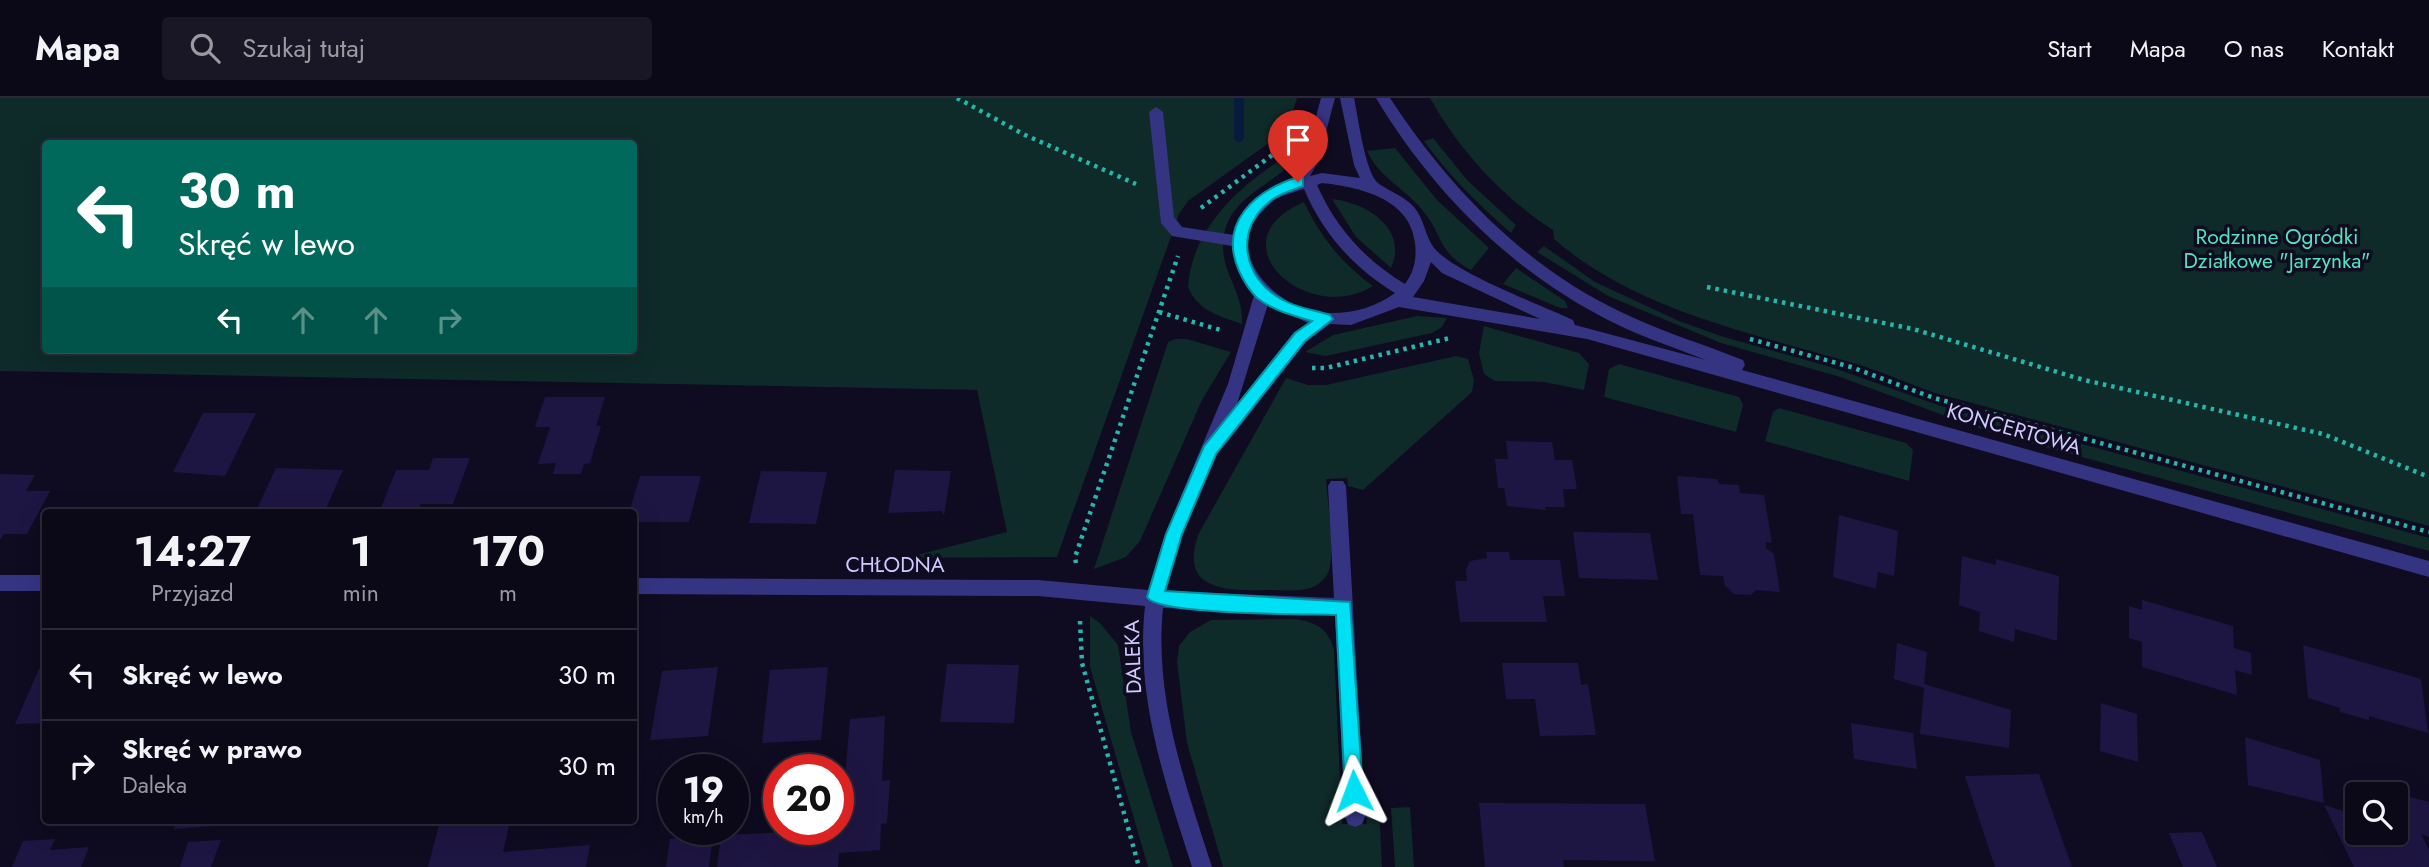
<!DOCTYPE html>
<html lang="pl">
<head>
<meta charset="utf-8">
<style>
  body { margin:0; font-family:Jost,sans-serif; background:#191625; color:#f1f3f6; height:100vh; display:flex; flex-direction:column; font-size:26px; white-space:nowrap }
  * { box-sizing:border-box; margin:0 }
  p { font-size:23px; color:#9a9aa2 }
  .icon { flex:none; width:38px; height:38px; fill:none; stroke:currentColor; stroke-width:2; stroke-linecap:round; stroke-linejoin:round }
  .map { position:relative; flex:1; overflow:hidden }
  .drawer { position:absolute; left:42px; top:411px; width:595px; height:315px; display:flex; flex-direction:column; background:#0b0818; border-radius:7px; box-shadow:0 7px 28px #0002,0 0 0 2px #2b2937 }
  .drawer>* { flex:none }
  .hud { position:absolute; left:42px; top:42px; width:595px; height:214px; border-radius:7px; box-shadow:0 7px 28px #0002,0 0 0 2px #2b2937; background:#00695c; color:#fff; overflow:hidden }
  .controls { position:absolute; left:2345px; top:684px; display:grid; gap:14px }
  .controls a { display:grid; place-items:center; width:63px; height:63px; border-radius:7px; background:#0b0818; box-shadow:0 7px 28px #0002,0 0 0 2px #2b2937; font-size:35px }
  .speed { position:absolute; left:658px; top:656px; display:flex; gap:14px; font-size:35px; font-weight:700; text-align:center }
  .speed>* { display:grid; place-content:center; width:91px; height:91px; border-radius:50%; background:#0b0818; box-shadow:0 7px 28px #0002,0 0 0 2px #2b2937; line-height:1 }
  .speed small { font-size:18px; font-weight:400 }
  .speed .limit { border:10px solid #d22; background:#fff; color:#111 }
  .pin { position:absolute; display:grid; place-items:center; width:60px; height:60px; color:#fff; margin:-72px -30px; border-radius:50% 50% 50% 0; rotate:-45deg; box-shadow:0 0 7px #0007 }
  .pin .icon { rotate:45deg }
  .me { position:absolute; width:77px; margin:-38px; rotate:357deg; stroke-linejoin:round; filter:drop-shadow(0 0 5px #0008) }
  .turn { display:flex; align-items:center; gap:24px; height:147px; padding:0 21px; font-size:32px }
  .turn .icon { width:91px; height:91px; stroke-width:2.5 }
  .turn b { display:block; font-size:49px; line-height:60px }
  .lanes { display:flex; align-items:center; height:66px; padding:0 21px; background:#0003; justify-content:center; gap:35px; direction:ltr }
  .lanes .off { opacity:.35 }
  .eta { display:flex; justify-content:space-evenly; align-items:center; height:119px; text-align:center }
  .eta b { font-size:42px; font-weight:700; line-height:49px }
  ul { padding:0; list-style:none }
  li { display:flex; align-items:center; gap:21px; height:91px; padding:0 21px; border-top:2px solid #2b2937 }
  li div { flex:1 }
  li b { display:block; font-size:26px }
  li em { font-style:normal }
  header { display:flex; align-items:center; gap:42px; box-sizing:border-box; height:98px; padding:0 35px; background:#0b0818; border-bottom:2px solid #2b2937 }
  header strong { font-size:33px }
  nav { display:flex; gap:38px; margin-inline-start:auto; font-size:24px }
  .search { width:490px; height:63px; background:#191625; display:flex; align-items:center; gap:18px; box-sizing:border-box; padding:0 24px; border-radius:7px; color:#9a9aa2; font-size:26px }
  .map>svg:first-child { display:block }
  .green { fill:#0e2a29; fill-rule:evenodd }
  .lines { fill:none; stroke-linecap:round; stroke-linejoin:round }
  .stream { fill:#061b3e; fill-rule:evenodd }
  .building { fill:#1e1642 }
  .path { stroke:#26b7ac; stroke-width:4.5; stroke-dasharray:3.5 5; stroke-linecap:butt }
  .minor { fill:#353482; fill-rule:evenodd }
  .route { fill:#00e0f5; stroke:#00929f; stroke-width:2 }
  .labels { text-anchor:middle; stroke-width:7; stroke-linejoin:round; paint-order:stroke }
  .park-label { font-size:21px; fill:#50e5be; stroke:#0f0b20 }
  .street-label { font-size:21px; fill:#cfcaff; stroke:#0f0b20 }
</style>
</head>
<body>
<header>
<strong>Mapa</strong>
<div class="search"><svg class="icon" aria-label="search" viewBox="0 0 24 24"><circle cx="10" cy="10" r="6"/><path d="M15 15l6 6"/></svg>Szukaj tutaj</div>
<nav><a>Start</a><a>Mapa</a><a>O nas</a><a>Kontakt</a></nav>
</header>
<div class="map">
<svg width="2429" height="769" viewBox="0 0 2429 769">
  <rect width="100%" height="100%" fill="#0f0b20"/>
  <path class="green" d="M0 0H1297L1287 32 1188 103 1179 116 1057 459 905 460 1007 434 977 292 0 273ZM46 46H634V252H46Z
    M1430 0H2429V428L1935 295C1910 286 1885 275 1860 267 1756 236 1638 214 1554 141L1553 132C1504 101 1458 51 1430 0Z
    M1433 40 1468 83 1516 127 1511 135C1479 107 1449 78 1424 43Z
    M1302 49H1305C1283 88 1223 94 1223 148 1223 177 1244 195 1242 226 1219 218 1198 213 1188 189 1192 125 1250 78 1302 49Z
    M1395 50 1437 102 1489 150 1471 172C1436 153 1444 138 1423 113 1405 90 1380 81 1367 53Z
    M1332 101C1366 104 1409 131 1391 170L1356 139Z
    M1304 104C1320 138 1342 166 1373 188 1307 229 1212 143 1304 104Z
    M1544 148 1595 184 1679 223 1724 239 1831 269 1938 307 2429 440V453L1986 333 1840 279 1721 245 1608 198 1537 154Z
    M1516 170 1565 203 1568 210H1560L1503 186Z
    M1417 218 1447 220 1442 229 1432 235 1326 258 1305 254 1333 237Z
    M1484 228 1579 255 1589 266 1584 292 1544 284 1495 283 1484 276 1479 255Z
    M1176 241H1187L1231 254 1202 302 1140 443 1126 459 1094 471 1168 244Z
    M1456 258 1468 261 1474 282 1472 294 1363 392 1348 388 1347 380 1326 381C1327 400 1337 462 1327 477 1324 482 1317 488 1311 490 1298 494 1282 492 1268 492 1227 493 1177 493 1199 435L1286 280 1308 287H1326Z
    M1619 266 1739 299 1743 307 1736 334 1604 299 1609 271Z
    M1779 310 1906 345 1913 352 1909 383 1765 343 1773 314Z
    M1090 518 1100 525 1118 547 1131 634 1173 769H1148L1090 569Z
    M1295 521C1315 524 1328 530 1334 551L1342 726H1367L1366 716 1379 710 1382 769H1223L1187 645 1177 564 1179 548 1190 534 1211 522Z
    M1410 709 1414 769H1395L1391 710Z"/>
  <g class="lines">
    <path class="stream" d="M1234 0H1244V41L1239 45 1234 41Z"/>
  </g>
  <path class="building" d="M545 299H605L596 328H601L590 365 584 366 581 376H553L556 365 538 366 550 329H535Z
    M203 315H256L225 378 173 374Z
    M1506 343 1552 344 1555 362H1572L1577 391H1563L1565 409H1545L1546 412 1507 408 1504 390H1498L1495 361H1508Z
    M433 360H470L453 406H421L417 415H379L396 372H429Z
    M276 370 343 372 324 415H255Z
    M895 372 951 373 944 418 942 413 888 415Z
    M761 373 827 374 816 426 749 425Z
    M0 376 35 377 26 393H50L27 436H4L0 442Z
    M640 378H701L689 424H634V415H629Z
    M1677 378 1717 381 1719 386 1739 387 1740 395 1764 397 1772 445 1766 444V450L1774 456 1780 494 1756 492 1751 497 1734 496 1725 488 1723 478 1700 477 1693 416H1681Z
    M1839 417 1898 433 1894 478 1878 474 1876 491 1833 479Z
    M1573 434 1650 435 1658 482 1579 480Z
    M1486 454H1509L1510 462H1560L1565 498H1543L1547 524H1460L1455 483H1467L1466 471 1470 463 1487 460Z
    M1962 458 1996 467V461L2059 478 2057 543 2015 531 2014 544 1979 533 1980 514 1959 507Z
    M2142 502 2233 528 2234 550 2251 555 2252 577 2235 572 2237 597 2142 569V544L2129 540V508L2142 512Z
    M1897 545 1927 554 1924 586 2011 612 2009 650 1920 636 1924 590 1894 581Z
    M2303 547 2421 581 2428 635 2369 618V622L2340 614V610L2308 600Z
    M43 562 46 625 15 626Z
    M1502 565H1578L1581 587 1588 586 1596 637 1540 638 1535 601H1506Z
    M947 566 1019 567 1014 625 940 624Z
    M718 569 708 638 650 642 662 573Z
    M828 569 821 642 762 645 770 572Z
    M2101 605 2137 616 2138 664 2100 653Z
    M885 618 882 683 890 682 887 725 881 726 880 752 839 755 838 769H717L721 737 838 732 841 728 850 621Z
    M1851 625 1913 635 1917 671 1854 661Z
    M2245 639 2320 662 2324 705 2248 687Z
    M2039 676 2072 769H1995L1965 678Z
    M2399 696 2429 704V739L2421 736 2429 752V769H2354L2324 707 2357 717V735H2396V729L2404 731Z
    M1479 705 1645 706 1655 763 1563 762 1564 769H1485Z
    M177 723H243L241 726 174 731Z
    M440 723H510L503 754 590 747 586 769H428Z
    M2202 734 2217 769H2183L2169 735Z
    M713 737 709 769H666L670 741Z
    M55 741 50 752 89 749 81 769H12L23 743Z
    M221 742 211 769H180L188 744Z"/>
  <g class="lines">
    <path class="path" d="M957 0 1025 37 1136 86
      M1201 110 1287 46
      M1707 189 1913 231 2084 282 2323 336 2429 379
      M1159 214 1224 233
      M1750 241 1851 269 1934 300 2429 434
      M1312 270H1326L1450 240
      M1076 465 1075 459 1178 158
      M1080 523 1082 565 1139 769"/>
    <path class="minor" d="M1321 0H1335L1318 64 1310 78 1322 75 1360 80 1354 67 1340 0H1354C1358 18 1365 76 1379 86 1391 94 1404 98 1414 109 1424 121 1425 136 1432 147 1448 173 1542 207 1573 222L1575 227 1706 262C1673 249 1639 238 1608 222 1510 172 1432 93 1376 0H1390C1449 90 1525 169 1623 215 1662 234 1703 246 1743 262L1745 267 1742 272 2429 463V479L1587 241 1399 209 1351 227 1330 226 1306 244 1225 347 1220 349 1183 436 1166 493 1334 500 1328 388 1331 383H1343L1346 388 1365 719 1362 726 1355 729 1348 726 1345 719 1335 517 1163 510C1154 600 1185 685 1212 769H1192C1165 684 1135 599 1145 508L1038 498 634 496V480L1038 482 1148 492 1165 436 1228 286 1255 194 1242 180 1232 148 1172 138 1161 125 1149 14 1156 9 1163 14 1174 119 1182 129 1234 137C1240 107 1264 93 1291 85L1304 63ZM1322 85C1359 89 1410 100 1415 145 1417 160 1414 174 1405 186 1365 162 1336 130 1317 87ZM1304 91C1323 136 1354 170 1395 195 1373 212 1339 219 1312 213 1271 204 1223 151 1262 114 1267 109 1272 103 1278 100 1286 96 1296 94 1304 91ZM1431 164 1442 175 1540 221 1413 199 1424 183ZM1268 206 1308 225 1294 234 1237 306Z
      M0 477H46V493H0Z"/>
  </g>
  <path class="route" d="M1298 79 1303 80V88C1293 92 1281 95 1273 101 1233 129 1242 181 1283 202 1297 210 1315 212 1330 217L1333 221 1305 243 1216 356 1182 436 1165 493 1350 504 1363 693 1360 699 1354 702 1347 699 1345 693 1336 517C1309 516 1155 517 1147 499L1166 436 1204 348 1295 235 1312 223C1292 217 1274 213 1257 200 1249 192 1244 184 1239 173 1218 125 1254 93 1298 79Z"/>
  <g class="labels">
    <g class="park-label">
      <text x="2277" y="146">Rodzinne Ogródki<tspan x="2277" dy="24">Działkowe "Jarzynka"</tspan></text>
    </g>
    <g class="street-label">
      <text transform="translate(2014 331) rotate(16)" y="7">KONCERTOWA</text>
      <text x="895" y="474">CHŁODNA</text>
      <text transform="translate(1133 559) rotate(-92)" y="7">DALEKA</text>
    </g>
  </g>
</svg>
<div class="controls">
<a><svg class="icon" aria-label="search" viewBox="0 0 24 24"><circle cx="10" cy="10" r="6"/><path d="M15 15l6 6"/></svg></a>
</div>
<div class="speed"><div>19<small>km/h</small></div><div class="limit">20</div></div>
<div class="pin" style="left:1298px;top:84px;background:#d93025"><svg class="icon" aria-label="arrive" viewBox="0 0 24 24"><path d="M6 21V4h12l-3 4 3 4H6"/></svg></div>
<svg class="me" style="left:1354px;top:693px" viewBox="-20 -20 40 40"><path d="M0-17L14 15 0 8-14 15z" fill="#00e0f5" stroke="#fff" stroke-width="4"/></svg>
<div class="hud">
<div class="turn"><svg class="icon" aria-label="left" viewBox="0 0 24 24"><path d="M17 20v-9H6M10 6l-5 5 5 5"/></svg><div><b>30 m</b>Skręć w lewo</div></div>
<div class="lanes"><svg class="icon" aria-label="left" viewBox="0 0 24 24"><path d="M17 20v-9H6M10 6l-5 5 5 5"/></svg><svg class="icon off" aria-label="ahead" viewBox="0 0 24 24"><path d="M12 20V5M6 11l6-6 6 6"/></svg><svg class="icon off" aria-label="ahead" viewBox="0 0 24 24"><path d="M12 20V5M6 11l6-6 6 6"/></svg><svg class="icon off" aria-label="right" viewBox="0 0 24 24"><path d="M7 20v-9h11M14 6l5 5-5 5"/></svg></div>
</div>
<section class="drawer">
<div class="eta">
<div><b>14:27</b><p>Przyjazd</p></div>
<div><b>1</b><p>min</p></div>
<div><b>170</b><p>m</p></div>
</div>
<ul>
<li><svg class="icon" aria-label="left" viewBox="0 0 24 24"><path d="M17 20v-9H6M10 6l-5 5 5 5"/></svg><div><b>Skręć w lewo</b></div><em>30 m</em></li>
<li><svg class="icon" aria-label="right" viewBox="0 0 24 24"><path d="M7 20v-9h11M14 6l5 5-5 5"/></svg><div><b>Skręć w prawo</b><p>Daleka</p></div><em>30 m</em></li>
</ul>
</section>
</div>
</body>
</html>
